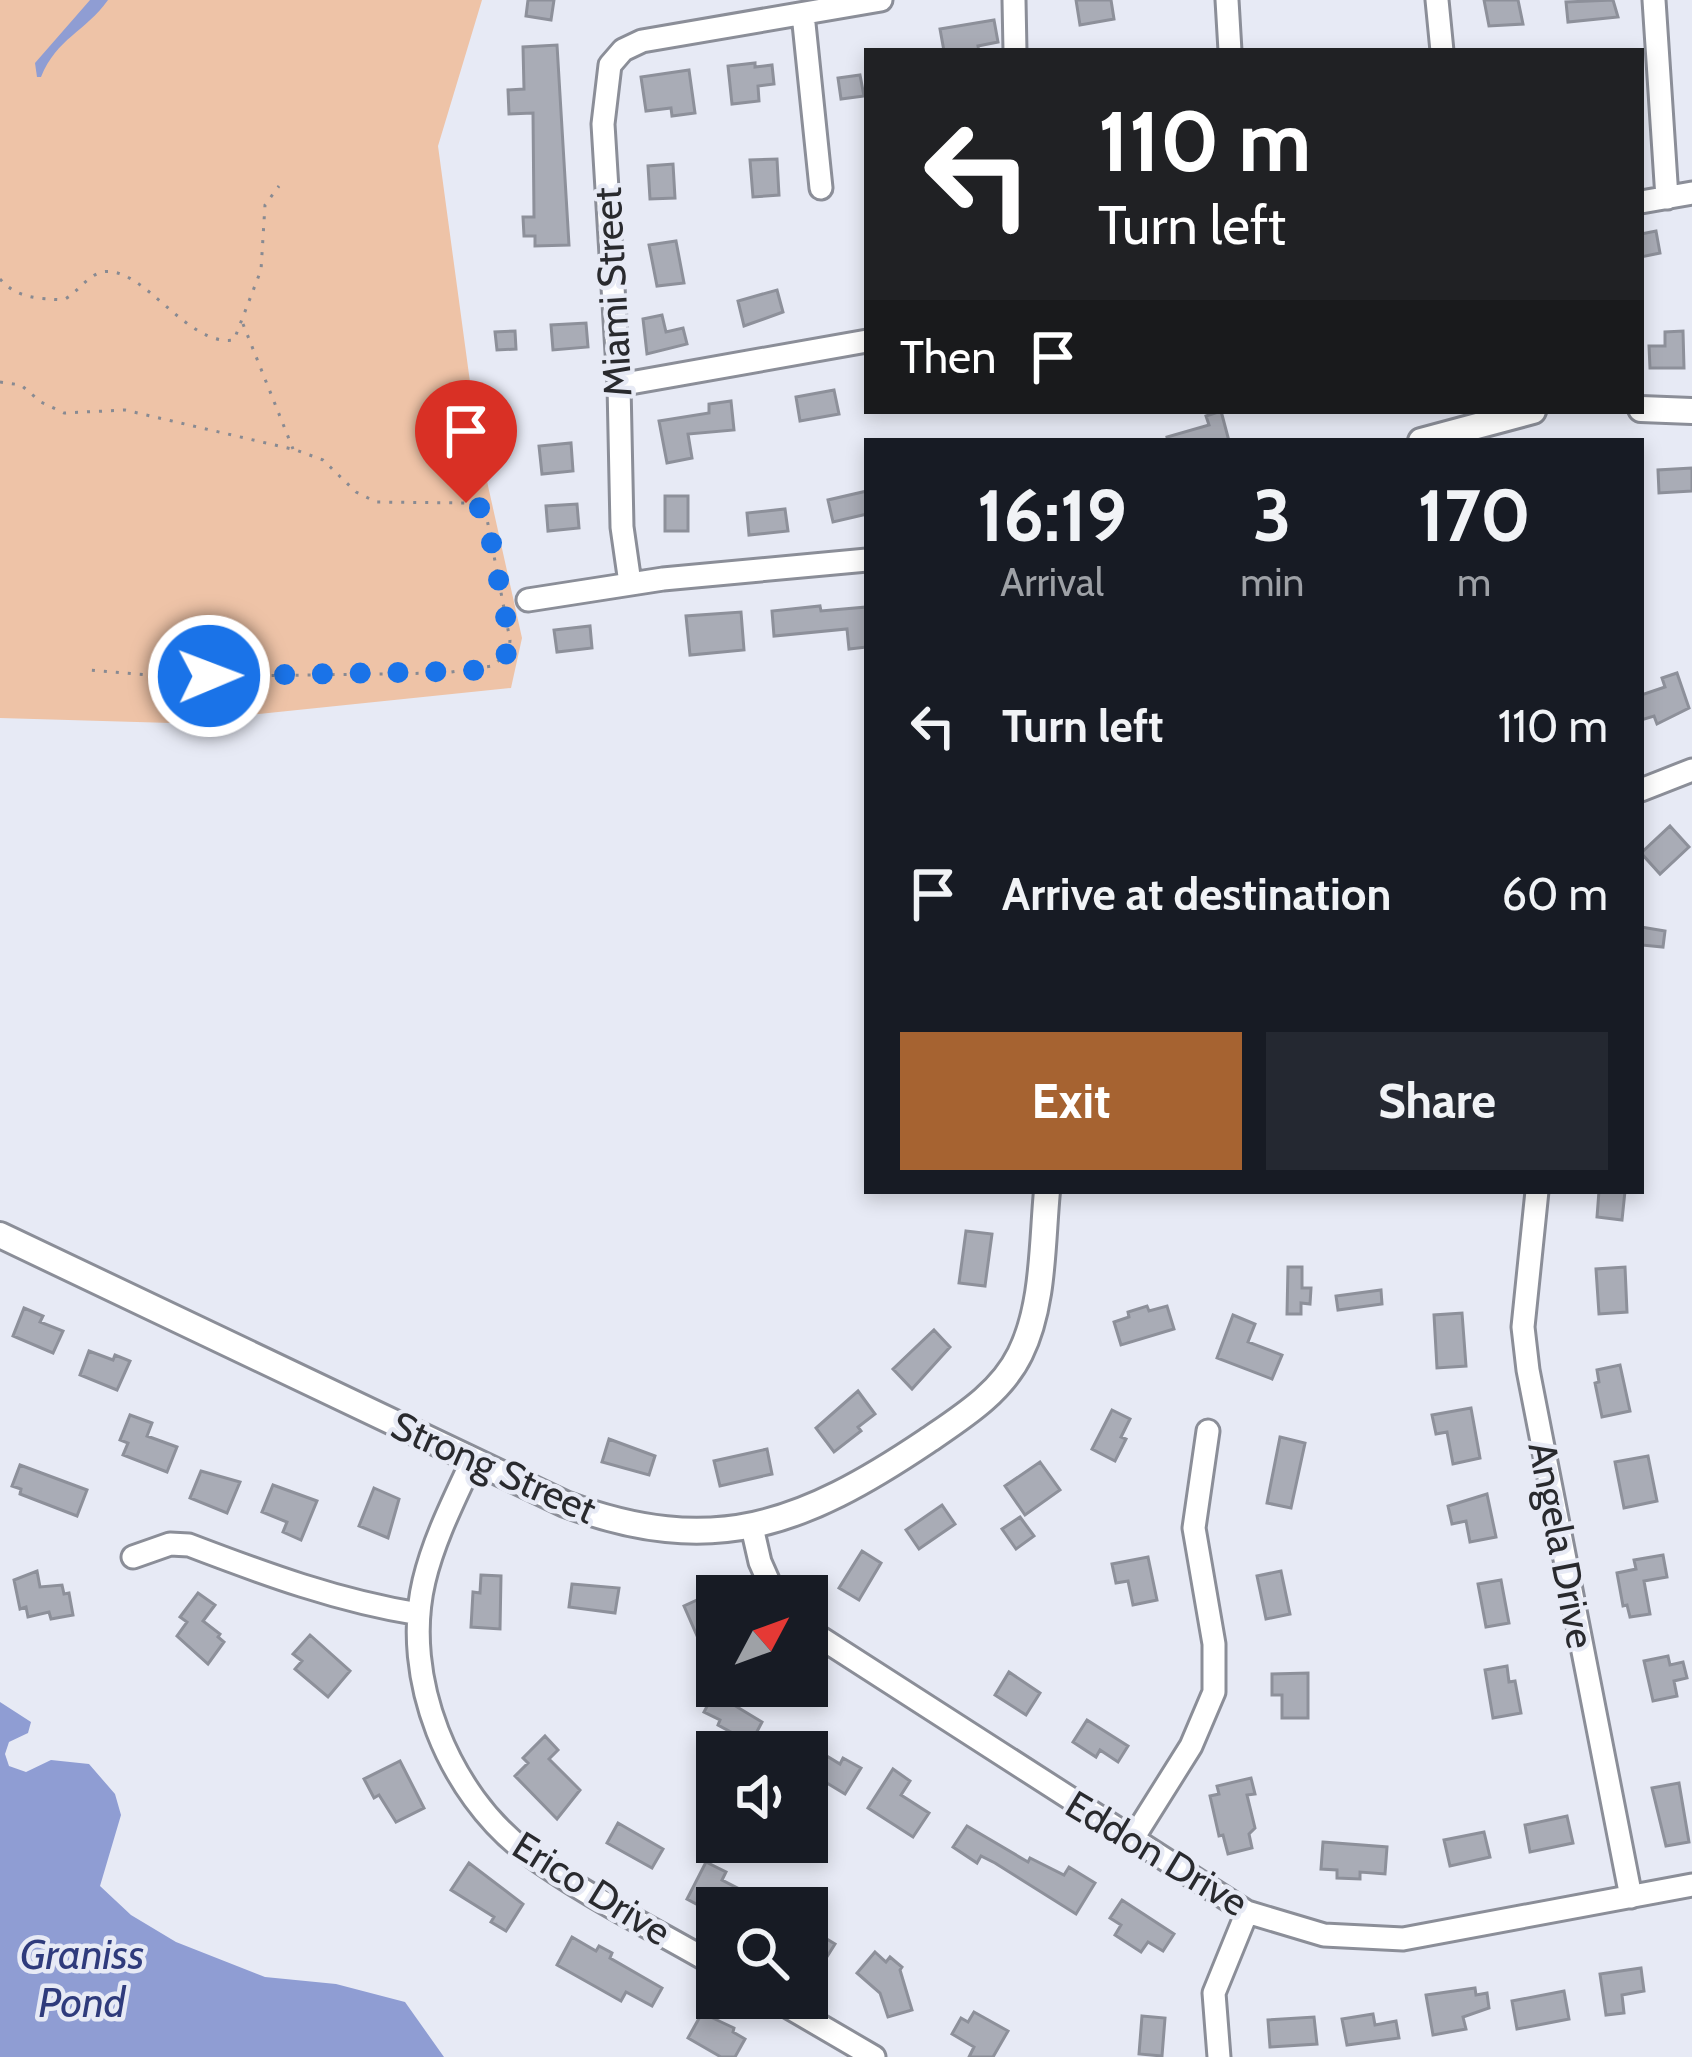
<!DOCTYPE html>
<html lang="en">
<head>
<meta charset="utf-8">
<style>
  body { margin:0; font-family:Cabin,sans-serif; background:#242831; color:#f1f3f6; height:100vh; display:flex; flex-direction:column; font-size:45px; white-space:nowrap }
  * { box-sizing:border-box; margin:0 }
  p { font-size:39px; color:#9ea1a6 }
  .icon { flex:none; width:66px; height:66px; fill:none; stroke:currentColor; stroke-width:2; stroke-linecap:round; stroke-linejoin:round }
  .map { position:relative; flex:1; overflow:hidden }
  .panel { position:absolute; left:864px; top:438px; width:780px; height:756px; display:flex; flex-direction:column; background:#171b24; border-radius:0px; box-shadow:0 6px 18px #0003 }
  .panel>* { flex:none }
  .top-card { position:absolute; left:864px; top:48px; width:780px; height:366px; border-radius:0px; box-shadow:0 6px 18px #0003; background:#202124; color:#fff; overflow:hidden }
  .needle { width:78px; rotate:49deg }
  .fabs { position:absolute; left:696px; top:1575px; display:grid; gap:24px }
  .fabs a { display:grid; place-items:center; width:132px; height:132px; border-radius:0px; background:#171b24; box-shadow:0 6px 18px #0003; font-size:60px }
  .pin { position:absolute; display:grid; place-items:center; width:102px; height:102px; color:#fff; margin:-123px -51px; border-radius:50% 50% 50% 0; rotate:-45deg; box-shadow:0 0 12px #0007 }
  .pin .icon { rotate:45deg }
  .me { position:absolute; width:132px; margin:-66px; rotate:89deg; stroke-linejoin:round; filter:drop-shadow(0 0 9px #0008) }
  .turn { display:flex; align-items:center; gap:42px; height:252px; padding:0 36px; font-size:54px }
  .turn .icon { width:156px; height:156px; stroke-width:2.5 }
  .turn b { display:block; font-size:84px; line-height:102px }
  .then { display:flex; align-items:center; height:114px; padding:0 36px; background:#0003; gap:24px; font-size:45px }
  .eta { display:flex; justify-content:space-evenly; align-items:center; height:204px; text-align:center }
  .eta b { font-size:72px; font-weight:800; line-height:84px }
  .action { display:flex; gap:24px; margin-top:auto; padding:24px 36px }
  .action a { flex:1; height:138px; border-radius:0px; background:#a66331; color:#fff; font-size:48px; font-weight:800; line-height:138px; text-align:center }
  .action a+a { background:#242831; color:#f1f3f6 }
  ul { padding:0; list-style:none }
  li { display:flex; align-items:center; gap:36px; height:168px; padding:0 36px }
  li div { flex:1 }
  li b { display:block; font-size:45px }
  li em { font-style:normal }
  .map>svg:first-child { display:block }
  .green { fill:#eec3a7 }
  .water { fill:#8f9dd3 }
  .building { fill:#a9acb6; stroke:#8d909a; stroke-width:3 }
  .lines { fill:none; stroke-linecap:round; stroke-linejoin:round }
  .minor-casing { stroke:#8b8e98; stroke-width:27 }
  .tertiary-casing { stroke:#8b8e98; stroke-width:30 }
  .path { stroke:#888a92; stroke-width:3; stroke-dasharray:3 9; stroke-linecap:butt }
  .minor { stroke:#fff; stroke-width:21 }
  .tertiary { stroke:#fff; stroke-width:24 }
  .route { stroke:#1a73e8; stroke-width:21; stroke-dasharray:0 37.8 }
  .labels { text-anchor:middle; stroke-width:9; stroke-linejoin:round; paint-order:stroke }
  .street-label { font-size:39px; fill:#292a2e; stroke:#e7eaf5 }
  .water-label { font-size:42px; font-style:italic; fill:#2f3b7c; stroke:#e7eaf5 }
</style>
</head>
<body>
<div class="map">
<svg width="1692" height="2057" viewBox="0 0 1692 2057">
  <rect width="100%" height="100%" fill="#e7eaf5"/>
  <path class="green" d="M0 0H482L438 146 478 441 522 638 511 688 171 723 0 718Z"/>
  <path class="water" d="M90 0H108C85 32 57 38 41 77H37L35 63Z
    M0 1702 31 1722 28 1733 9 1742 5 1754 9 1766 26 1772 51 1760 89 1764 115 1794 121 1815 100 1886 131 1915 176 1942 265 1977 336 1984 405 2002 444 2057H0Z"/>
  <path class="building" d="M528 0H554L551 20 526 16Z
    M1076 0H1111L1114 19 1080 25Z
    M1484 0H1518L1523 24 1489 26Z
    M1613 0 1618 17 1568 22 1566 2Z
    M994 20 998 42 978 46 979 51H944L940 29Z
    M557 45 569 245 535 246V236H524L523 217H534L533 113 509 114 508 90 524 89 523 47Z
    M755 63V67L772 65 774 84 758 86 759 101 732 104 728 66Z
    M689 70 695 113 672 116 671 108 646 111 641 77Z
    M860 75 864 96 841 99 838 78Z
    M777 159 779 195 753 197 750 160Z
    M673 164 675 198 650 199 648 166Z
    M1656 231 1660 253 1641 257V234Z
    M676 241 684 283 657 286 649 245Z
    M777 290 783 312 744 326 738 301Z
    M662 315 666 332 683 328 687 344 647 354 643 319Z
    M586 323 588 347 553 350 551 325Z
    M515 331 516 349 497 350 495 332Z
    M1683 331 1684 368H1650L1649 346H1665V332Z
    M834 390 839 414 800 421 796 397Z
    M731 401 734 430 688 434 692 458 667 463 659 421 709 413V404Z
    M1221 411 1229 441H1168L1167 437 1209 425 1206 416Z
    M571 443 573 471 542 474 539 446Z
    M1692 468V491L1659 493 1658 470Z
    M867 491V514L833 522 828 500Z
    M665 496H688V531H665Z
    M577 504 579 528 548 531 546 506Z
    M785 509 788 531 749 535 747 513Z
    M820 606 821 611 867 607V647L849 649 847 629 774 636 772 611Z
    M741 612 744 650 690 655 686 616Z
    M590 626 592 648 557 652 554 630Z
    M1677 673 1689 708 1657 724 1654 716 1641 720V695L1665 687 1662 678Z
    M1670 826 1689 847 1660 874 1641 853Z
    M1641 927 1665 931 1663 947 1641 945Z
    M1599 1191H1625L1622 1220 1597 1217Z
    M966 1231 992 1234 985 1286 959 1283Z
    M1288 1267H1302V1288H1311L1310 1304 1301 1303V1314H1287Z
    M1625 1267 1627 1312 1599 1314 1596 1269Z
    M1381 1290 1382 1304 1338 1310 1336 1296Z
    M1147 1306 1149 1311 1167 1306 1174 1329 1121 1345 1114 1322 1129 1317 1128 1312Z
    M24 1308 43 1316 40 1322 63 1331 53 1353 13 1336Z
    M1462 1313 1466 1366 1437 1368 1434 1315Z
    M1233 1315 1255 1324 1248 1342 1282 1355 1272 1379 1217 1358Z
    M934 1330 950 1347 912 1389 893 1369Z
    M89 1351 113 1360 115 1355 130 1361 117 1390 80 1375Z
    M1620 1365 1630 1411 1602 1417 1595 1383 1599 1382 1597 1370Z
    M858 1391 875 1414 858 1427 861 1431 834 1452 816 1428Z
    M1471 1408 1480 1458 1453 1464 1447 1432 1436 1434 1432 1415Z
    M1112 1410 1130 1419 1121 1437 1126 1439 1115 1461 1092 1449Z
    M130 1415 152 1423 147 1436 177 1447 167 1472 123 1455 128 1443 120 1440Z
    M1280 1437 1305 1443 1291 1508 1267 1503Z
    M609 1439 655 1456 649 1475 602 1462Z
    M767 1449 772 1474 720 1486 714 1461Z
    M1648 1456 1657 1501 1624 1508 1615 1462Z
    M1040 1462 1060 1490 1025 1515 1005 1486Z
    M20 1465 87 1490 77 1516 20 1494 21 1489 12 1486Z
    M201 1471 240 1482 227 1513 190 1498Z
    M273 1485 317 1501 301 1540 283 1532 287 1522 262 1512Z
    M374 1488 399 1499 388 1538 359 1526Z
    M1487 1494 1496 1537 1470 1542 1466 1521 1452 1524 1448 1506Z
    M942 1505 955 1524 919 1549 906 1530Z
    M1020 1517 1034 1536 1016 1549 1002 1529Z
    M862 1551 881 1563 859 1600 839 1588Z
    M1663 1555 1667 1577 1644 1581 1650 1614 1630 1617 1627 1605 1623 1606 1617 1573 1636 1569 1634 1560Z
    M1148 1557 1157 1600 1133 1605 1128 1581 1116 1583 1112 1564Z
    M37 1571 40 1587 62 1585 64 1594 69 1593 73 1615 51 1619 49 1612 28 1617 26 1607 20 1609 14 1580Z
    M1281 1571 1290 1614 1266 1619 1257 1576Z
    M481 1575 501 1576 500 1629 471 1627 473 1592 480 1593Z
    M1501 1580 1509 1623 1486 1627 1478 1584Z
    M572 1584 619 1588 615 1613 569 1607Z
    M198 1593 215 1605 203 1621 220 1634 218 1637 224 1642 208 1664 177 1636 187 1622 180 1617Z
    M708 1595 717 1615V1629L698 1638 684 1606Z
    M310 1635 350 1671 328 1697 295 1669 302 1661 293 1654Z
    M1668 1656 1670 1665 1683 1662 1687 1678 1674 1681 1677 1696 1653 1701 1644 1661Z
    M1507 1666 1509 1682 1515 1681 1521 1713 1493 1718 1485 1670Z
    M1009 1672 1040 1693 1026 1715 995 1695Z
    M1308 1673V1718H1282V1695H1272V1674Z
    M714 1693 762 1722 751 1743 718 1725 720 1720 704 1712Z
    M1087 1720 1128 1746 1118 1762 1100 1750 1096 1757 1073 1742Z
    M545 1736 558 1750 549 1759 580 1790 557 1819 515 1776 528 1763 523 1758Z
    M807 1744 840 1764 843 1758 861 1768 845 1794 807 1771Z
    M400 1761 424 1808 396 1822 379 1795 374 1798 364 1779Z
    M893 1769 910 1781 901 1795 929 1813 913 1837 868 1808Z
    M1251 1778 1255 1794 1247 1795 1255 1828 1249 1834 1252 1848 1228 1854 1223 1835 1219 1836 1210 1796 1219 1794 1217 1786Z
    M1679 1783 1689 1842 1666 1846 1652 1788Z
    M1567 1816 1573 1843 1530 1852 1525 1825Z
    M618 1823 663 1849 652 1868 607 1843Z
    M967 1826 1028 1862 1030 1858 1064 1875 1069 1867 1095 1883 1076 1914 995 1863 981 1856 977 1863 953 1847Z
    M1484 1832 1490 1857 1450 1866 1444 1840Z
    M1323 1842 1387 1847 1385 1874 1360 1872V1879L1337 1878V1870L1321 1869Z
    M706 1862 726 1872 722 1880 753 1896 747 1908H717V1915L687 1899Z
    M469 1863 523 1904 506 1931 491 1922 494 1917 451 1890Z
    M1122 1900 1174 1934 1163 1951 1148 1942 1141 1952 1115 1935 1121 1925 1110 1918Z
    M807 1927 835 1944 818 1971 807 1965Z
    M572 1937 596 1951 599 1946 612 1953 610 1958 662 1988 652 2006 626 1992 621 2001 557 1965Z
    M875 1952 886 1962 890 1957 902 1967 900 1970 912 2010 888 2017 880 1993 857 1973Z
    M1641 1968 1644 1991 1622 1995 1624 2013 1606 2015 1600 1974Z
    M1475 1988 1476 1995 1487 1993 1489 2008 1463 2017 1466 2029 1433 2035 1426 1995Z
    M1564 1991 1569 2019 1517 2029 1512 2001Z
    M974 2012 1008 2031 993 2057H969L974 2047 952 2034 961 2018 968 2022Z
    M702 2013 734 2028 733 2032 745 2039 735 2057H721L688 2038Z
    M1373 2014 1375 2025 1396 2021 1399 2038 1347 2045 1342 2019Z
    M1142 2016 1165 2018 1162 2056 1139 2054Z
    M1314 2017 1317 2044 1270 2047 1268 2020Z"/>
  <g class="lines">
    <defs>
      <path id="minor" d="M1014 0 1015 51
        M1227 0 1230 51
        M1437 0 1442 51
        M1654 0 1667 198
        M803 14 821 188
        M1641 202 1692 193
        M619 385 867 341
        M630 583 622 527 619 385 603 124 610 65 623 50 642 41 881 0
        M528 600 663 579 867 560
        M1641 790 1692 770
        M1537 1191 1523 1327 1528 1370 1631 1897
        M472 1461C454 1500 434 1539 424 1581 401 1678 449 1794 526 1852 585 1896 654 1929 717 1966
        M752 1527 760 1562 775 1596
        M133 1557 170 1544 189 1545C265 1574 338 1601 419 1614
        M807 1629 1247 1912 1324 1935 1403 1939 1692 1885
        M1132 1840 1191 1746 1214 1692V1644L1194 1528 1208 1431
        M773 1998 874 2057
        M1219 2057 1214 1993 1247 1912"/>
      <path id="tertiary" d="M1641 409 1692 411
        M1421 441 1533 411
        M0 1235 565 1504C713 1559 802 1525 927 1441 962 1417 1001 1393 1020 1354 1044 1306 1042 1243 1047 1191"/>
    </defs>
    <use href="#minor" class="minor-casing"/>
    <use href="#tertiary" class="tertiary-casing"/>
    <path class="path" d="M0 279C18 299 37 298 63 300 77 294 86 276 102 272 143 264 186 347 234 340L261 270 265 205 279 186
      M243 324 293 449
      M0 382 21 385 41 402 64 413 125 410 296 450 323 460 356 492 376 502 467 503 479 507 487 519 510 640 509 652 492 666 444 673 171 677 89 670"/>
    <use href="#minor" class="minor"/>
    <use href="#tertiary" class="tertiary"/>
  </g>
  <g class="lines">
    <path class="route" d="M209 676 470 671C491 667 508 664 510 640L487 519 479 507 466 503"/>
  </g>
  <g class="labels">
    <g class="street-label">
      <text transform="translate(612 292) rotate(-93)" y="14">Miami Street</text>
      <text transform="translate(494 1467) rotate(24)" y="14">Strong Street</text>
      <text transform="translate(1562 1545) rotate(79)" y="14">Angela Drive</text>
      <text transform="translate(1157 1853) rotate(31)" y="14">Eddon Drive</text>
      <text transform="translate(592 1888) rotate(32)" y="14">Erico Drive</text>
    </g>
    <g class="water-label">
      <text x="82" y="1969">Graniss<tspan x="82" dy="48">Pond</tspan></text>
    </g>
  </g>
</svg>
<div class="fabs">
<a><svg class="needle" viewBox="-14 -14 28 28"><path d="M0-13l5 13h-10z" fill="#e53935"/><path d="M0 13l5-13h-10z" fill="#9ea1a6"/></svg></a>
<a><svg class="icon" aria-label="sound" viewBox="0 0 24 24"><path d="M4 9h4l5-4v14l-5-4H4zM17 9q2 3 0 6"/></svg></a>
<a><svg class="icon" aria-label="search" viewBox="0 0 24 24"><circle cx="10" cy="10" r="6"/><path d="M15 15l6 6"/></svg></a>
</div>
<div class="pin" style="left:466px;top:503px;background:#d93025"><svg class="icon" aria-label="arrive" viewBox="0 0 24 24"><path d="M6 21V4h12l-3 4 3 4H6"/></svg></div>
<svg class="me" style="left:209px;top:676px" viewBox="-20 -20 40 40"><circle r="17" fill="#1a73e8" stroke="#fff" stroke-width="3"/><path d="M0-11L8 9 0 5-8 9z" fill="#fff"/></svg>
<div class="top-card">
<div class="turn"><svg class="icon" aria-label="left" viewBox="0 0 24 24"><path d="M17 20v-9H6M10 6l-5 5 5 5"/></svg><div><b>110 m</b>Turn left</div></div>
<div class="then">Then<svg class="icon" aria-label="arrive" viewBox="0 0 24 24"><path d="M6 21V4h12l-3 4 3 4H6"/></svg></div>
</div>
<section class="panel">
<div class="eta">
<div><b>16:19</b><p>Arrival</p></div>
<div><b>3</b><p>min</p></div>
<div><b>170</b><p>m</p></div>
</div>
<ul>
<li><svg class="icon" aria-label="left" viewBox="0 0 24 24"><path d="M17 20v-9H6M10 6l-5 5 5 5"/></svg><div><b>Turn left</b></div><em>110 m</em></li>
<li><svg class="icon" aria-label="arrive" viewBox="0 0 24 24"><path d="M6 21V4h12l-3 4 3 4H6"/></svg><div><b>Arrive at destination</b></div><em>60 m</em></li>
</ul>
<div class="action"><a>Exit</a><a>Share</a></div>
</section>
</div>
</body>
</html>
